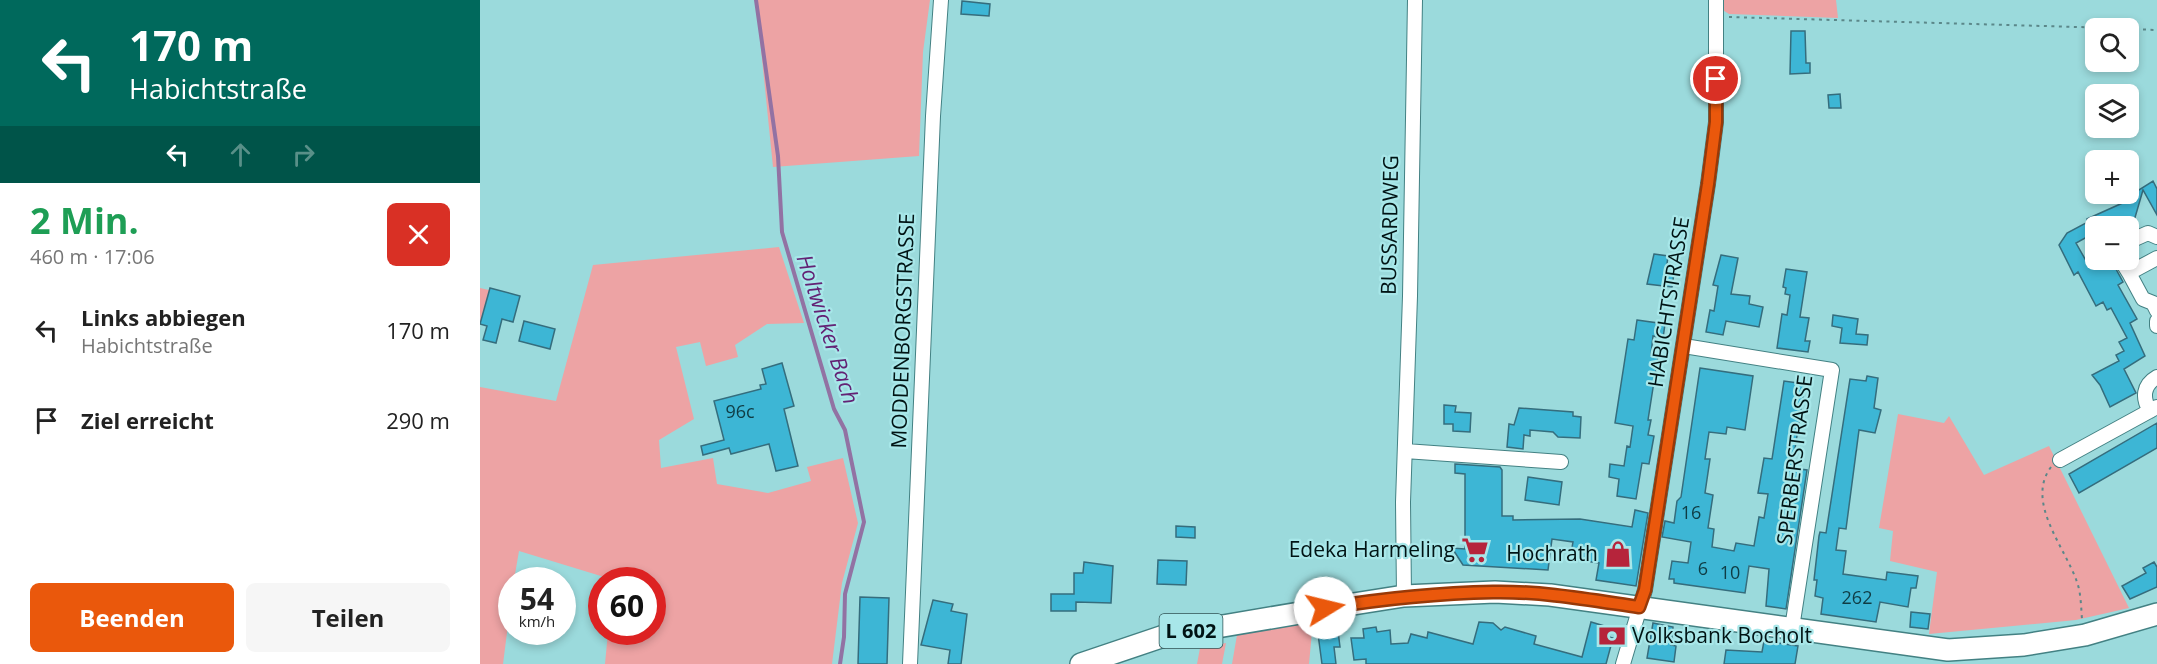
<!DOCTYPE html>
<html lang="de">
<head>
<meta charset="utf-8">
<style>
  body { margin:0; font-family:"Open Sans",sans-serif; background:#f6f6f6; color:#222; height:100vh; display:flex; flex-direction:column; font-size:22px; white-space:nowrap }
  * { box-sizing:border-box; margin:0 }
  p { font-size:20px; color:#767676 }
  .icon { flex:none; width:33px; height:33px; fill:none; stroke:currentColor; stroke-width:2; stroke-linecap:round; stroke-linejoin:round }
  .map { position:relative; flex:1; overflow:hidden }
  .panel { display:flex; flex-direction:column; background:#fff; width:480px }
  .panel>* { flex:none }
  .banner { background:#00695c; color:#fff; overflow:hidden }
  .tools { position:absolute; left:1605px; top:18px; display:grid; gap:12px }
  .tools a { display:grid; place-items:center; width:54px; height:54px; border-radius:9px; background:#fff; box-shadow:0 3px 9px #0003; font-size:30px }
  .speed { position:absolute; left:18px; top:567px; display:flex; gap:12px; font-size:30px; font-weight:700; text-align:center }
  .speed>* { display:grid; place-content:center; width:78px; height:78px; border-radius:50%; background:#fff; box-shadow:0 3px 9px #0003; line-height:1 }
  .speed small { font-size:15px; font-weight:400 }
  .speed .limit { border:9px solid #d22; background:#fff; color:#111 }
  .pin { position:absolute; display:grid; place-items:center; width:51px; height:51px; color:#fff; margin:-26px; border:3px solid #fff; border-radius:50%; box-shadow:0 2px 6px #0007 }
  .me { position:absolute; width:66px; margin:-33px; rotate:81deg; stroke-linejoin:round; filter:drop-shadow(0 0 4px #0008) }
  .turn { display:flex; align-items:center; gap:21px; height:126px; padding:0 30px; font-size:27px }
  .turn .icon { width:78px; height:78px; stroke-width:2.5 }
  .turn b { display:block; font-size:42px; line-height:51px }
  .lanes { display:flex; align-items:center; height:57px; padding:0 30px; background:#0003; justify-content:center; gap:30px; direction:ltr }
  .lanes .off { opacity:.35 }
  .round { display:grid; place-items:center; flex:none; width:63px; height:63px; border-radius:9px; background:#f6f6f6 }
  .summary { display:flex; align-items:center; justify-content:space-between; height:102px; padding:0 30px }
  h1 { font-size:36px; font-weight:700; line-height:45px; color:#1e9e55 }
  .primary-button { display:flex; gap:12px; margin-top:auto; padding:12px 30px }
  .primary-button a { flex:1; height:69px; border-radius:9px; background:#ea580c; color:#fff; font-size:24px; font-weight:700; line-height:69px; text-align:center }
  .primary-button a+a { background:#f6f6f6; color:#222 }
  ul { padding:0; list-style:none }
  li { display:flex; align-items:center; gap:18px; height:90px; padding:0 30px }
  li div { flex:1 }
  li b { display:block; font-size:22px }
  li em { font-style:normal }
  main { display:flex; flex:1; min-height:0 }
  .map>svg:first-child { display:block }
  .green { fill:#eda3a4 }
  .lines { fill:none; stroke-linecap:round; stroke-linejoin:round }
  .stream { stroke:#9272a3; stroke-width:4 }
  .building { fill:#3db6d5; stroke:#356d7d; stroke-width:1.5 }
  .minor-casing { stroke:#438183; stroke-width:16 }
  .primary-casing { stroke:#438183; stroke-width:24 }
  .path { stroke:#5b8789; stroke-width:2; stroke-dasharray:3 4.5; stroke-linecap:butt }
  .minor { stroke:#fff; stroke-width:14 }
  .primary { stroke:#fff; stroke-width:21 }
  .route-casing { stroke:#983908; stroke-width:15 }
  .route { stroke:#ea580c; stroke-width:10 }
  .labels { text-anchor:middle; stroke-width:4.5; stroke-linejoin:round; paint-order:stroke }
  .number-label { font-size:18px; fill:#0f3c44 }
  .shield { fill:#a8e7e9; stroke:#325354; stroke-width:1.5 }
  .shield-label { font-size:20px; font-weight:bold; fill:#001314 }
  .street-label { font-size:21px; fill:#001314; stroke:#a8e7e9 }
  .poi-label { font-size:21px; fill:#001314; stroke:#a8e7e9; text-anchor:end }
  .water-label { font-size:22px; font-style:italic; fill:#632274; stroke:#a8e7e9 }
</style>
</head>
<body>
<main>
<section class="panel">
<div class="banner">
<div class="turn"><svg class="icon" aria-label="left" viewBox="0 0 24 24"><path d="M17 20v-9H6M10 6l-5 5 5 5"/></svg><div><b>170 m</b>Habichtstraße</div></div>
<div class="lanes"><svg class="icon" aria-label="left" viewBox="0 0 24 24"><path d="M17 20v-9H6M10 6l-5 5 5 5"/></svg><svg class="icon off" aria-label="ahead" viewBox="0 0 24 24"><path d="M12 20V5M6 11l6-6 6 6"/></svg><svg class="icon off" aria-label="right" viewBox="0 0 24 24"><path d="M7 20v-9h11M14 6l5 5-5 5"/></svg></div>
</div>
<div class="summary"><div><h1>2 Min.</h1><p>460 m · 17:06</p></div><a class="round" style="background:#d93025;color:#fff"><svg class="icon" aria-label="close" viewBox="0 0 24 24"><path d="M6 6l12 12M18 6L6 18"/></svg></a></div>
<ul>
<li><svg class="icon" aria-label="left" viewBox="0 0 24 24"><path d="M17 20v-9H6M10 6l-5 5 5 5"/></svg><div><b>Links abbiegen</b><p>Habichtstraße</p></div><em>170 m</em></li>
<li><svg class="icon" aria-label="arrive" viewBox="0 0 24 24"><path d="M6 21V4h12l-3 4 3 4H6"/></svg><div><b>Ziel erreicht</b></div><em>290 m</em></li>
</ul>
<div class="primary-button"><a>Beenden</a><a>Teilen</a></div>
</section>
<div class="map">
<svg width="1677" height="664" viewBox="0 0 1677 664">
  <rect width="100%" height="100%" fill="#9bdadc"/>
  <path class="green" d="M276 0H450L443 52 439 156 293 167Z
    M1241 0H1356L1358 18 1249 14 1241 9Z
    M299 247 324 323 287 324 255 345 258 357 226 366 220 342 196 347 214 419 179 440 181 468 233 458 237 484 288 493 331 481 327 467 363 458 378 523 362 583 352 664H125L128 632H172V580H134L39 551 34 580H32L31 601 23 664H0V387L76 401 113 265Z
    M0 288 9 290 0 324Z
    M1418 414 1464 423 1469 416 1504 475 1569 446 1649 608 1596 620 1449 634 1457 572 1410 561 1413 531 1399 528Z
    M833 621 829 664H752L757 635Z
    M746 643 742 664H717L720 648Z"/>
  <g class="lines">
    <path class="stream" d="M276 0 298 156 302 232 354 409 365 430 384 522 365 594 364 637 360 664"/>
  </g>
  <path class="building" d="M482 1 510 4 509 16 481 14Z
    M1311 31H1325L1326 63H1330V73L1310 74Z
    M1360 94 1361 108H1349L1348 95Z
    M1673 181 1677 189V215L1663 190 1654 221 1647 225 1645 220 1633 226H1616V232L1596 243 1609 266 1622 260H1631L1643 282 1638 285 1657 319 1650 323 1665 356 1644 369 1656 393 1630 407 1620 385 1612 375 1639 361 1636 355 1644 351 1639 342 1647 338 1631 308 1627 310 1623 302 1616 306 1598 272 1594 275 1579 245 1587 233 1608 222 1607 219 1647 201 1646 198Z
    M1174 254 1188 256 1186 272 1194 273 1192 287 1167 284Z
    M1241 255 1258 258 1251 294 1270 296 1269 304 1283 307 1279 327 1246 321 1243 335 1226 332 1230 310 1234 311 1238 286 1233 285Z
    M1306 269 1327 272 1320 317 1329 318 1325 341H1330L1328 352 1297 348 1302 314 1307 315 1310 295 1305 294 1306 288 1303 287Z
    M10 288 40 296 33 322 22 319 16 343 3 340 7 326 0 324Z
    M1353 315 1378 319 1376 334 1388 335 1387 345 1360 343 1362 328 1352 326Z
    M1157 320 1185 324 1183 338 1173 336 1171 355 1178 356 1168 420H1171L1168 435 1174 436 1169 464 1162 463 1156 499 1137 496 1139 479 1129 477 1130 464 1144 466 1147 446 1150 447 1153 426 1135 423 1148 339 1154 340Z
    M44 321 75 329 70 349 39 341Z
    M302 363 314 406 304 409 318 466 296 471 289 444 251 454 249 448 223 455 221 446 244 440 234 401 281 389 280 385 286 384 282 369Z
    M1220 368 1273 376 1265 430 1247 427 1246 434 1229 432 1225 459H1230L1225 493 1233 495 1228 528 1234 529 1232 547 1254 551 1256 543 1274 546 1279 517 1284 518 1288 494 1278 493 1284 458 1292 459 1304 381 1325 384 1312 468 1327 470 1306 609 1286 606 1289 569 1269 566 1265 593 1194 583V579H1189L1192 561 1208 563 1211 542 1182 537 1185 521 1194 523 1197 501 1201 497Z
    M1387 376 1398 378 1394 408 1401 410 1395 433 1379 430 1366 529 1359 528 1356 550 1366 551 1363 574 1406 580 1407 572 1438 576 1436 588H1431L1428 607 1400 602 1396 622 1341 614 1343 598 1335 596 1337 580H1334L1339 536 1340 532 1346 533 1370 379 1386 381Z
    M964 405 976 406 975 412 991 413 990 432 973 431V424H964Z
    M1039 408 1093 412V416L1101 417 1100 438 1078 437 1073 432 1050 430V436L1044 435 1043 449 1027 447 1029 424 1034 425Z
    M1677 423V448L1599 493 1589 474Z
    M975 464 1020 467 1022 470V516H1033V520L1100 519 1152 527 1155 510 1168 513 1156 586 1116 580 1119 563 1090 559 1093 542 1072 539 1068 570 983 565 972 548 985 549V474L975 473Z
    M1048 477 1082 482 1079 505 1045 500Z
    M696 526 715 527V538L696 537Z
    M678 560 707 561 706 585 677 584Z
    M604 562 633 566 631 603 596 602V611H571V594H594V573H603Z
    M1674 562 1677 567V587L1650 599 1642 586 1666 573 1663 568Z
    M380 597 409 598 407 664H378Z
    M453 600 473 604 471 611 487 614 481 664H468L470 650 441 645Z
    M1431 612 1450 614 1448 629 1430 627Z
    M999 622 1013 623 1021 630 1025 627 1056 636 1054 644 1102 657 1111 622 1128 627 1125 636 1133 638 1126 664H886V659L874 660 871 638H884L883 629 896 627 897 632 910 630 911 644 928 643 931 634 947 638 948 632 993 644Z
    M1173 623 1193 627 1191 645 1196 646 1194 662 1167 658Z
    M858 631 860 647H854L856 664H842L838 634Z
    M1284 641 1318 646 1315 664H1244L1246 650 1282 652Z"/>
  <g class="lines">
    <defs>
      <path id="minor" d="M1648 242 1668 233 1677 237
        M1677 258 1649 273 1663 299 1673 303 1677 311
        M1641 260 1649 273
        M1677 321V326
        M1204 346 1352 370 1312 628
        M1670 411C1662 398 1663 385 1677 377
        M925 451 1081 462
        M1580 460 1677 407
        M924 596 923 502 930 296 935 0
        M430 664 453 116 461 0
        M1143 664 1165 590 1228 184 1236 122V0"/>
      <path id="primary" d="M601 664 684 636 867 605 924 596 1015 592 1070 595 1468 650 1544 645 1605 635 1677 614"/>
    </defs>
    <use href="#minor" class="minor-casing"/>
    <use href="#primary" class="primary-casing"/>
    <path class="path" d="M1249 17 1633 28
      M1648 29 1677 30
      M1571 467C1545 502 1585 547 1597 582 1601 593 1601 607 1602 619"/>
    <use href="#minor" class="minor"/>
    <use href="#primary" class="primary"/>
  </g>
  <g class="lines">
    <defs>
      <path id="route" d="M845 608C901 599 957 593 1013 592 1062 591 1111 600 1159 607L1165 590 1228 184 1236 122V79"/>
    </defs>
    <use href="#route" class="route-casing"/>
    <use href="#route" class="route"/>
  </g>
  <defs>
    <symbol id="supermarket-bare" viewBox="-9 -9 18 18"><path d="M-6-5.5h2.5l.6 2H6L4.5 2H-2.5L-4.4-4H-6ZM-1.5 3.2a1.3 1.3 0 1 0 .1 0ZM3 3.2a1.3 1.3 0 1 0 .1 0Z" fill="#b6243b" stroke="#a8e7e9" stroke-width="2.5" paint-order="stroke"/></symbol>
    <symbol id="shop-bare" viewBox="-9 -9 18 18"><path d="M-5-2.5h2.3a2.7 3.5 0 0 1 5.4 0H5L5.5 6h-11ZM-1.5-2.5h3a1.5 2.3 0 0 0-3 0Z" fill="#b6243b" stroke="#a8e7e9" stroke-width="2.5" paint-order="stroke"/></symbol>
    <symbol id="bank-bare" viewBox="-9 -9 18 18"><path d="M-6-4H6V4H-6ZM0-2.3a2.3 2.3 0 1 0 0 4.6a2.3 2.3 0 1 0 0-4.6Z" fill="#b6243b" stroke="#a8e7e9" stroke-width="2.5" paint-order="stroke"/></symbol>
  </defs>
  <g fill-rule="evenodd">
    <use href="#supermarket-bare" x="976" y="531" width="38" height="38"/>
    <use href="#shop-bare" x="1119" y="535" width="38" height="38"/>
    <use href="#bank-bare" x="1113" y="617" width="38" height="38"/>
  </g>
  <g class="labels">
    <g class="number-label">
      <text x="260" y="418">96c</text>
      <text x="1211" y="519">16</text>
      <text x="1223" y="575">6</text>
      <text x="1250" y="579">10</text>
      <text x="1377" y="604">262</text>
    </g>
    <rect class="shield" x="679.5" y="614" width="63" height="34" rx="4.5"/>
    <g class="shield-label">
      <text x="711" y="638">L 602</text>
    </g>
    <g class="street-label">
      <text transform="translate(910 225) rotate(-89)" y="7">BUSSARDWEG</text>
      <text transform="translate(1189 302) rotate(-81)" y="7">HABICHTSTRASSE</text>
      <text transform="translate(423 331) rotate(-88)" y="7">MODDENBORGSTRASSE</text>
      <text transform="translate(1315 460) rotate(-83)" y="7">SPERBERSTRASSE</text>
    </g>
    <g class="poi-label">
      <text x="975" y="557">Edeka Harmeling</text>
      <text x="1118" y="561">Hochrath</text>
      <text x="1152" y="643" text-anchor="start">Volksbank Bocholt</text>
    </g>
    <g class="water-label">
      <text transform="translate(348 329) rotate(72)" y="8">Holtwicker Bach</text>
    </g>
  </g>
</svg>
<div class="tools">
<a><svg class="icon" aria-label="search" viewBox="0 0 24 24"><circle cx="10" cy="10" r="6"/><path d="M15 15l6 6"/></svg></a>
<a><svg class="icon" aria-label="layers" viewBox="0 0 24 24"><path d="M12 4l9 5-9 5-9-5zM3 14l9 5 9-5"/></svg></a>
<a>+</a>
<a>−</a>
</div>
<div class="speed"><div>54<small>km/h</small></div><div class="limit">60</div></div>
<div class="pin" style="left:1236px;top:79px;background:#d93025"><svg class="icon" aria-label="arrive" viewBox="0 0 24 24"><path d="M6 21V4h12l-3 4 3 4H6"/></svg></div>
<svg class="me" style="left:845px;top:608px" viewBox="-20 -20 40 40"><circle r="19" fill="#fff"/><path d="M0-13L10 11 0 6-10 11z" fill="#ea580c"/></svg>
</div>
</main>
</body>
</html>
